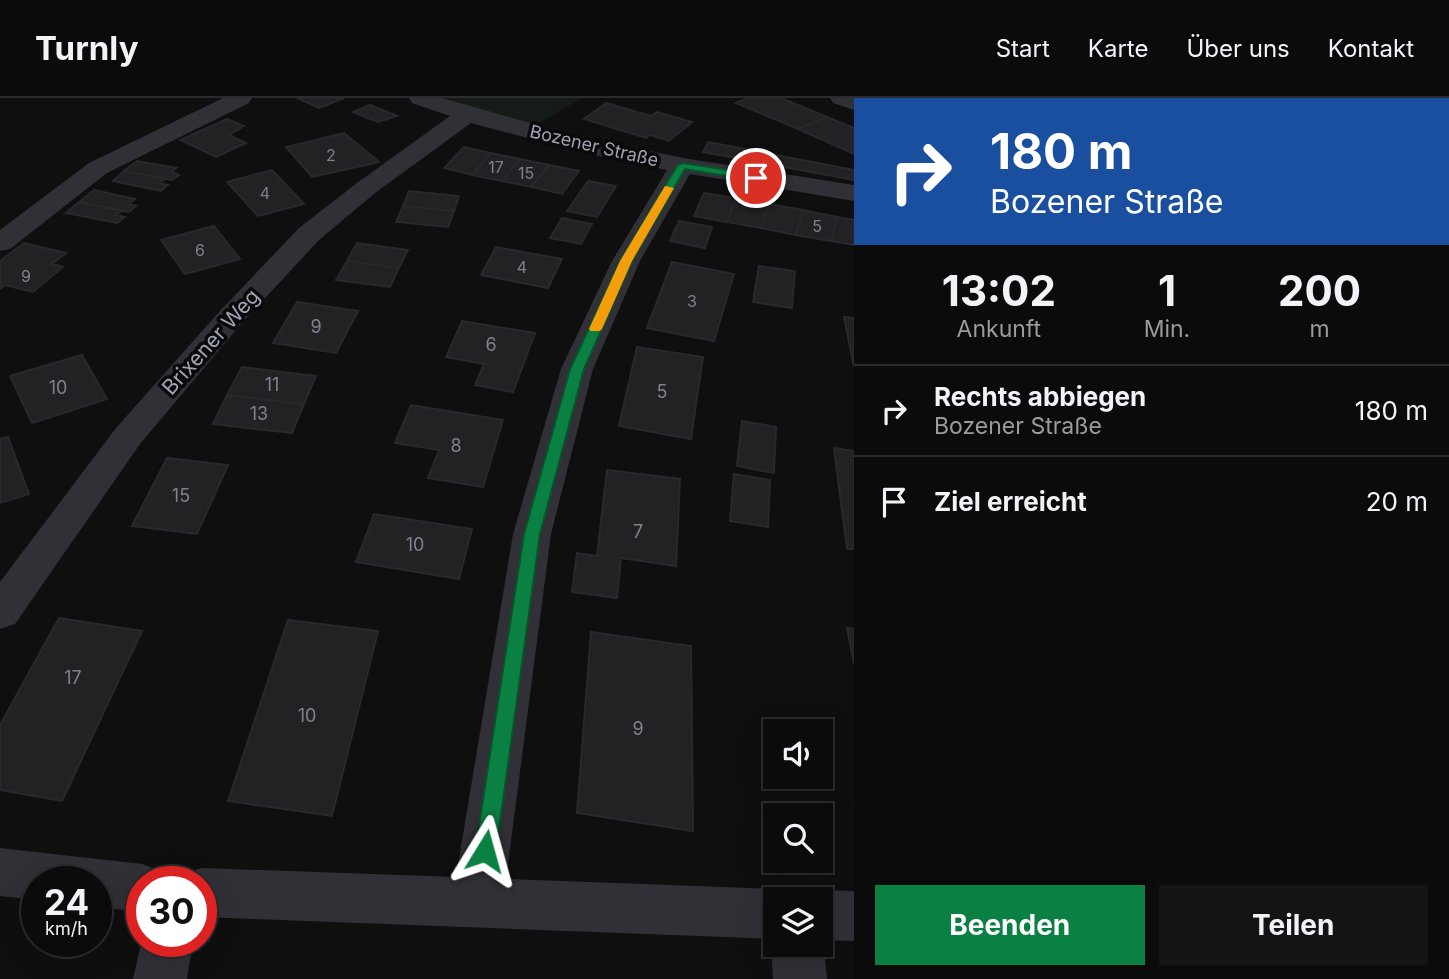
<!DOCTYPE html>
<html lang="de">
<head>
<meta charset="utf-8">
<style>
  body { margin:0; font-family:Inter,sans-serif; background:#141415; color:#f1f3f6; height:100vh; display:flex; flex-direction:column; font-size:26px; white-space:nowrap }
  * { box-sizing:border-box; margin:0 }
  p { font-size:23px; color:#9a9b9d }
  .icon { flex:none; width:38px; height:38px; fill:none; stroke:currentColor; stroke-width:2; stroke-linecap:round; stroke-linejoin:round }
  .map { position:relative; flex:1; overflow:hidden }
  .sheet { display:flex; flex-direction:column; background:#0b0b0c; width:595px }
  .sheet>* { flex:none }
  .guide { background:#1a4fa0; color:#fff; overflow:hidden }
  .buttons { position:absolute; left:763px; top:621px; display:grid; gap:14px }
  .buttons a { display:grid; place-items:center; width:70px; height:70px; border-radius:0px; background:#0b0b0c; box-shadow:0 7px 28px #0002,0 0 0 2px #2b2b2d; font-size:35px }
  .speed { position:absolute; left:21px; top:768px; display:flex; gap:14px; font-size:35px; font-weight:700; text-align:center }
  .speed>* { display:grid; place-content:center; width:91px; height:91px; border-radius:50%; background:#0b0b0c; box-shadow:0 7px 28px #0002,0 0 0 2px #2b2b2d; line-height:1 }
  .speed small { font-size:18px; font-weight:400 }
  .speed .limit { border:10px solid #d22; background:#fff; color:#111 }
  .pin { position:absolute; display:grid; place-items:center; width:60px; height:60px; color:#fff; margin:-30px; border:4px solid #fff; border-radius:50%; box-shadow:0 2px 7px #0007 }
  .me { position:absolute; width:77px; margin:-38px; rotate:8deg; stroke-linejoin:round; filter:drop-shadow(0 0 5px #0008) }
  .turn { display:flex; align-items:center; gap:24px; height:147px; padding:0 21px; font-size:32px }
  .turn .icon { width:91px; height:91px; stroke-width:2.5 }
  .turn b { display:block; font-size:49px; line-height:60px }
  .eta { display:flex; justify-content:space-evenly; align-items:center; height:119px; text-align:center }
  .eta b { font-size:42px; font-weight:700; line-height:49px }
  .cta { display:flex; gap:14px; margin-top:auto; padding:14px 21px }
  .cta a { flex:1; height:80px; border-radius:0px; background:#0b8043; color:#fff; font-size:28px; font-weight:700; line-height:80px; text-align:center }
  .cta a+a { background:#141415; color:#f1f3f6 }
  ul { padding:0; list-style:none }
  li { display:flex; align-items:center; gap:21px; height:91px; padding:0 21px; border-top:2px solid #2b2b2d }
  li div { flex:1 }
  li b { display:block; font-size:26px }
  li em { font-style:normal }
  header { display:flex; align-items:center; gap:42px; box-sizing:border-box; height:98px; padding:0 35px; background:#0b0b0c; border-bottom:2px solid #2b2b2d }
  header strong { font-size:33px }
  nav { display:flex; gap:38px; margin-inline-start:auto; font-size:24px }
  main { display:flex; flex:1; min-height:0 }
  .map>svg:first-child { display:block }
  .green { fill:#151b17 }
  .building { fill:#222224; stroke:#29292d; stroke-width:2 }
  .lines { fill:none; stroke-linecap:round; stroke-linejoin:round }
  .minor { fill:#303036; fill-rule:evenodd }
  .route { fill:#0b8043; stroke:#07532c; stroke-width:2 }
  .slow { fill:#f59e0b }
  .labels { text-anchor:middle; stroke-width:7; stroke-linejoin:round; paint-order:stroke }
  .far-number-label { font-size:16px; fill:#7f828e }
  .far-street-label { font-size:18px; fill:#9fa3b3; stroke:#0a0a0b }
  .number-label { font-size:18px; fill:#7f828e }
  .street-label { font-size:21px; fill:#9fa3b3; stroke:#0a0a0b }
</style>
</head>
<body>
<header>
<strong>Turnly</strong>
<nav><a>Start</a><a>Karte</a><a>Über uns</a><a>Kontakt</a></nav>
</header>
<main>
<div class="map">
<svg width="854" height="881" viewBox="0 0 854 881">
  <rect width="100%" height="100%" fill="#0f0f10"/>
  <path class="green" d="M441 0H582L531 30Z"/>
  <path class="building" d="M297 0H344L319 10Z
    M748 0H781L827 19 798 31 736 5Z
    M606 5 651 18 657 14 692 24 669 43 650 37 646 40 584 21Z
    M370 7 397 18 378 24 353 14Z
    M827 19 854 30V56L798 31Z
    M227 21 244 28 229 37 246 45 216 59 180 42Z
    M344 35 379 64 312 79 286 49Z
    M708 44 854 72V82L703 54Z
    M464 49 491 55 472 77 444 70Z
    M491 55 520 61 502 83 472 77Z
    M520 61 549 67 531 89 502 83Z
    M137 63 176 70 172 74 179 77 172 82 124 73Z
    M549 67 579 73 562 96 531 89Z
    M272 72 304 106 258 118 227 84Z
    M124 73 165 81 159 85 168 87 161 93 113 83Z
    M588 83 616 88 597 119 567 113Z
    M94 92 135 101 129 106 136 108 129 114 79 104Z
    M409 93 459 98 454 113 403 108Z
    M704 95 736 100 727 124 694 118Z
    M736 100 769 106 761 130 727 124Z
    M79 104 122 113 116 117 125 119 117 125 66 115Z
    M769 106 803 112 796 137 761 130Z
    M403 108 454 113 448 129 396 124Z
    M803 112 837 119 831 143 796 137Z
    M837 119 854 122V147L831 143Z
    M562 120 592 126 581 146 550 140Z
    M679 123 712 129 705 150 670 143Z
    M214 128 240 161 185 176 161 142Z
    M24 145 66 155 52 166 63 169 33 194 5 187 0 191V163Z
    M357 145 408 152 399 170 347 163Z
    M496 149 562 161 548 190 481 177Z
    M347 163 399 170 390 189 336 182Z
    M672 164 734 176 714 243 647 230Z
    M759 168 795 173 792 210 753 204Z
    M297 204 358 213 336 255 273 245Z
    M844 219 854 220V269Z
    M462 223 535 235 513 294 475 287 484 266 446 259Z
    M637 249 703 259 691 341 619 328Z
    M82 257 107 301 32 325 10 278Z
    M242 269 316 278 304 306 227 297Z
    M227 297 304 306 292 335 213 326Z
    M411 307 503 322 483 389 428 380 439 352 395 345Z
    M742 323 776 329 774 375 737 368Z
    M8 339 29 396 0 405V341Z
    M834 350 854 353V451H847Z
    M167 360 228 367 197 436 132 428Z
    M607 372 680 381 676 468 621 460 617 500 572 494 577 455 597 458Z
    M734 376 770 382 768 429 730 423Z
    M374 416 472 431 459 481 356 464Z
    M59 520 142 533 62 703 0 692V627Z
    M288 522 378 533 332 718 228 703Z
    M847 530 854 531V566Z
    M591 534 691 548 693 733 577 715Z"/>
  <g class="lines">
    <path class="minor" d="M223 0H252L249 5 107 75 10 151 0 153V132L89 65Z
      M409 0H442L580 39 689 61 854 87V103L690 76 640 163 593 271 551 436 506 781 775 791 793 798 795 802H775V847H821V802H802L803 799 821 792 854 793V843L823 842 827 881H773L771 847 774 841 201 819V784H180L183 777 201 770 456 779 513 436 561 271 612 163 667 72 580 54 471 25 375 95 319 142 241 226 140 346 15 526 0 531V484L116 330 219 214 299 130 357 85 450 18 412 5Z
      M830 0H854V12L833 5Z
      M0 750 142 766 160 773 165 784H142V814L96 809V784H37V802L0 798Z
      M142 841V844H193L187 881H133Z"/>
  </g>
  <path class="route" d="M682 65 756 76 761 80 756 83 685 71 632 163 584 271 540 436 496 753 493 759 485 762 478 759 475 753 524 436 570 271 620 163 677 68Z"/>
  <path class="slow" d="M665 88 674 90 632 163 602 231 600 233H591L589 231 620 163Z"/>
  <g class="labels">
    <g class="far-number-label">
      <text x="331" y="63">2</text>
      <text x="496" y="75">17</text>
      <text x="526" y="81">15</text>
      <text x="265" y="101">4</text>
      <text x="817" y="134">5</text>
      <text x="200" y="158">6</text>
      <text x="522" y="175">4</text>
      <text x="26" y="184">9</text>
      <text x="692" y="209">3</text>
    </g>
    <g class="far-street-label">
      <text transform="translate(594 48) rotate(13)" y="6">Bozener Straße</text>
    </g>
    <g class="number-label">
      <text x="316" y="235">9</text>
      <text x="491" y="253">6</text>
      <text x="272" y="293">11</text>
      <text x="58" y="296">10</text>
      <text x="662" y="300">5</text>
      <text x="259" y="322">13</text>
      <text x="456" y="354">8</text>
      <text x="181" y="404">15</text>
      <text x="638" y="440">7</text>
      <text x="415" y="453">10</text>
      <text x="73" y="586">17</text>
      <text x="307" y="624">10</text>
      <text x="638" y="637">9</text>
    </g>
    <g class="street-label">
      <text transform="translate(211 244) rotate(-48)" y="7">Brixener Weg</text>
    </g>
  </g>
</svg>
<div class="buttons">
<a><svg class="icon" aria-label="sound" viewBox="0 0 24 24"><path d="M4 9h4l5-4v14l-5-4H4zM17 9q2 3 0 6"/></svg></a>
<a><svg class="icon" aria-label="search" viewBox="0 0 24 24"><circle cx="10" cy="10" r="6"/><path d="M15 15l6 6"/></svg></a>
<a><svg class="icon" aria-label="layers" viewBox="0 0 24 24"><path d="M12 4l9 5-9 5-9-5zM3 14l9 5 9-5"/></svg></a>
</div>
<div class="speed"><div>24<small>km/h</small></div><div class="limit">30</div></div>
<div class="pin" style="left:756px;top:80px;background:#d93025"><svg class="icon" aria-label="arrive" viewBox="0 0 24 24"><path d="M6 21V4h12l-3 4 3 4H6"/></svg></div>
<svg class="me" style="left:485px;top:753px" viewBox="-20 -20 40 40"><path d="M0-17L14 15 0 8-14 15z" fill="#0b8043" stroke="#fff" stroke-width="4"/></svg>
</div>
<section class="sheet">
<div class="guide">
<div class="turn"><svg class="icon" aria-label="right" viewBox="0 0 24 24"><path d="M7 20v-9h11M14 6l5 5-5 5"/></svg><div><b>180 m</b>Bozener Straße</div></div>
</div>
<div class="eta">
<div><b>13:02</b><p>Ankunft</p></div>
<div><b>1</b><p>Min.</p></div>
<div><b>200</b><p>m</p></div>
</div>
<ul>
<li><svg class="icon" aria-label="right" viewBox="0 0 24 24"><path d="M7 20v-9h11M14 6l5 5-5 5"/></svg><div><b>Rechts abbiegen</b><p>Bozener Straße</p></div><em>180 m</em></li>
<li><svg class="icon" aria-label="arrive" viewBox="0 0 24 24"><path d="M6 21V4h12l-3 4 3 4H6"/></svg><div><b>Ziel erreicht</b></div><em>20 m</em></li>
</ul>
<div class="cta"><a>Beenden</a><a>Teilen</a></div>
</section>
</main>
</body>
</html>
